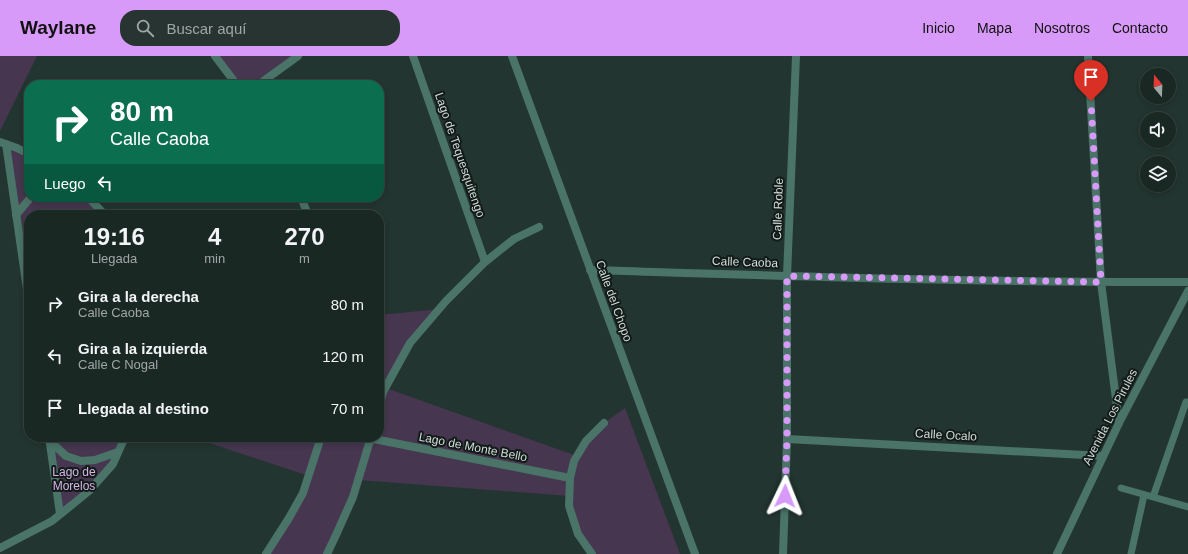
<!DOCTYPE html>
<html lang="es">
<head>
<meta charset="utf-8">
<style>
  body { margin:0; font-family:Arial,sans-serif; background:#273431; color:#f1f3f6; height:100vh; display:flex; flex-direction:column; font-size:15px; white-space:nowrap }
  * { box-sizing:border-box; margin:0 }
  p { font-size:13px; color:#9fa6a6 }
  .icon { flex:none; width:22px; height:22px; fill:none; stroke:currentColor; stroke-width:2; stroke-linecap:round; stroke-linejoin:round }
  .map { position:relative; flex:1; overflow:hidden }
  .drawer { position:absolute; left:24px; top:154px; width:360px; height:232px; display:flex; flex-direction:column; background:#1a2824; border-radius:16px; box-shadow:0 2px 6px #0003,0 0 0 1px #384441 }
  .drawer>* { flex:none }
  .hud { position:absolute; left:24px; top:24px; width:360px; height:122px; border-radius:16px; box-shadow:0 2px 6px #0003,0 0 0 1px #384441; background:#0b6e4f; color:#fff; overflow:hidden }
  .needle { width:26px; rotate:341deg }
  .buttons { position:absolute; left:1140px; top:12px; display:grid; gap:8px }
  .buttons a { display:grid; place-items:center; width:36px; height:36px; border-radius:50%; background:#1a2824; box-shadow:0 2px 6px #0003,0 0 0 1px #384441; font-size:20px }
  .pin { position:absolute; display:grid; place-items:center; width:34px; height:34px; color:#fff; margin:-41px -17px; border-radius:50% 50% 50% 0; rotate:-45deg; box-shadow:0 0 4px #0007 }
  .pin .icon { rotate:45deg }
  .me { position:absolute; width:44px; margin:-22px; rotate:2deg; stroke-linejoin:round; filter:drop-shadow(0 0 3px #0008) }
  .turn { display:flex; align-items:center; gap:14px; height:84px; padding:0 20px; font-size:18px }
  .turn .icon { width:52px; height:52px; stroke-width:2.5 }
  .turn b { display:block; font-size:28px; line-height:34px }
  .then { display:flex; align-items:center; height:38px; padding:0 20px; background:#0003; gap:8px; font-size:15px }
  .eta { display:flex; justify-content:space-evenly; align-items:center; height:68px; text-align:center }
  .eta b { font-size:24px; font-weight:600; line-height:28px }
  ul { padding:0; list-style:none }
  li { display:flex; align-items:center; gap:12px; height:52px; padding:0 20px }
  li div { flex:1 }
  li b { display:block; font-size:15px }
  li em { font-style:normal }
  header { display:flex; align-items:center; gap:24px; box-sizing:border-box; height:56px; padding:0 20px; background:#d89af8; color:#111 }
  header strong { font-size:19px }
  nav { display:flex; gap:22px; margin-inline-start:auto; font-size:14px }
  .search { width:280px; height:36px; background:#273431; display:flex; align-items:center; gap:10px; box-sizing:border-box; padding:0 14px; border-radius:16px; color:#9fa6a6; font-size:15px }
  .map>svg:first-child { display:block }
  .green { fill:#46364f }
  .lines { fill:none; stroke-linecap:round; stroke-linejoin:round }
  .service { stroke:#4a7468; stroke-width:7 }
  .minor { stroke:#4a7468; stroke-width:8 }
  .tertiary { stroke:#4a7468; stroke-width:8 }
  .route { stroke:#d89af8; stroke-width:7; stroke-dasharray:0 12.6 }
  .labels { text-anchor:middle; stroke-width:4; stroke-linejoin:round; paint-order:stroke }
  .street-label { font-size:12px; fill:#d1dcd9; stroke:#131b19 }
  .park-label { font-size:12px; fill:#d5b3e7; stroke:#131b19 }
</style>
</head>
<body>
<header>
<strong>Waylane</strong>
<div class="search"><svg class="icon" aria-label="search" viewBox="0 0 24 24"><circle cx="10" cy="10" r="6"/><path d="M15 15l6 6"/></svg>Buscar aquí</div>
<nav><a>Inicio</a><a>Mapa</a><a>Nosotros</a><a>Contacto</a></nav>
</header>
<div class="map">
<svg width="1188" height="498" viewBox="0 0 1188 498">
  <rect width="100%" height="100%" fill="#233530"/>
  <path class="green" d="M0 0H37L0 75Z
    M215 0H298L258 29H237Z
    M6 88 29 98V141H88L105 159H29V247Z
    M440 253 410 287 386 332 577 400 604 367 625 352 680 498H592L578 478 569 440 358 424 327 498H266L309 420 191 381H379V259Z
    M49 381H125L113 408 60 458Z"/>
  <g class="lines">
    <path class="service" d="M1121 432 1153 441 1186 346H1188
      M1153 441 1188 451
      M1131 498 1144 439"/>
    <path class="minor" d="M215 0 237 29
      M413 0 485 206
      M512 0 695 498
      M1088 0 1101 226 1119 367
      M258 29 298 0
      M0 86 17 92 29 98
      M6 88 29 247
      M88 141 105 159
      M301 141 308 159
      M16 159 31 141
      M590 214C789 220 989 227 1188 226
      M379 351 383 336 410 287 446 245 485 206 514 183 539 171
      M49 381 60 458
      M364 381 570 422
      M787 383 1103 400
      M49 384 66 400 81 405 95 404 118 396
      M0 492 52 465 89 435 113 408 125 381
      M266 498 289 462 303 437 321 381
      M327 498 336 479 353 441 371 381
      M592 498 578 478 569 450 570 422 574 405 586 385 604 367
      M783 498 787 383V220L796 0"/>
    <path class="tertiary" d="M1057 498 1119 367 1188 235"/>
  </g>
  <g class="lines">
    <path class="route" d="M785 440 787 383V220L1101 226 1091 45"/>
  </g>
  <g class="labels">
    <g class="street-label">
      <text transform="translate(460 99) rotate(71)" y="4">Lago de Tequesquitengo</text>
      <text transform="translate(778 153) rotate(-88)" y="4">Calle Roble</text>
      <text transform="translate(745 206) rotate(2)" y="4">Calle Caoba</text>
      <text transform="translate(614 245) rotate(70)" y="4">Calle del Chopo</text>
      <text transform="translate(1110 361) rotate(-63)" y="4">Avenida Los Pirules</text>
      <text transform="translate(946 379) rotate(3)" y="4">Calle Ocalo</text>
      <text transform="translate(473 391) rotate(11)" y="4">Lago de Monte Bello</text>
    </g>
    <g class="park-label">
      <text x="74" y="420">Lago de<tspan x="74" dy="14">Morelos</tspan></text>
    </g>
  </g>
</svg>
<div class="buttons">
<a><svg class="needle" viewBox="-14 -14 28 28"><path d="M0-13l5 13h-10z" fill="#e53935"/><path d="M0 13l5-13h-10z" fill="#9fa6a6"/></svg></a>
<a><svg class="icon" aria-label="sound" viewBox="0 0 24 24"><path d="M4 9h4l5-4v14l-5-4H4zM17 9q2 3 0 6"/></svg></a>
<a><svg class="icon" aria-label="layers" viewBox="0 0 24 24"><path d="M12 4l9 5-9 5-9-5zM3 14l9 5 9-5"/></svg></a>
</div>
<div class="pin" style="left:1091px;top:45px;background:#d93025"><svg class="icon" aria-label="arrive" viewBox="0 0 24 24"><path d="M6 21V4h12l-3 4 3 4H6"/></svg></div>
<svg class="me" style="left:785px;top:440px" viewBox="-20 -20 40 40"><path d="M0-17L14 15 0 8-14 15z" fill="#d89af8" stroke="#fff" stroke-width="4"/></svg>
<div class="hud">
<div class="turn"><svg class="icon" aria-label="right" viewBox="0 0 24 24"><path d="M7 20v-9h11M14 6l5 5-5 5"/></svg><div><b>80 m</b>Calle Caoba</div></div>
<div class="then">Luego<svg class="icon" aria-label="left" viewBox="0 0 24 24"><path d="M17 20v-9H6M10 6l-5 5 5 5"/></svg></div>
</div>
<section class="drawer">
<div class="eta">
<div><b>19:16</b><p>Llegada</p></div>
<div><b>4</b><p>min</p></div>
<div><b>270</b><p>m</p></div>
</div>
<ul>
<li><svg class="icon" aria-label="right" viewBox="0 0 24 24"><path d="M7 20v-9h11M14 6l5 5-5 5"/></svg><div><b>Gira a la derecha</b><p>Calle Caoba</p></div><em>80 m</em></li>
<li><svg class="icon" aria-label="left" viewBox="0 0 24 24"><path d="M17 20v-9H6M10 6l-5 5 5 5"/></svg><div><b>Gira a la izquierda</b><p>Calle C Nogal</p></div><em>120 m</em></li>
<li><svg class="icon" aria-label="arrive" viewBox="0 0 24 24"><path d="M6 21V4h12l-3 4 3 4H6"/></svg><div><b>Llegada al destino</b></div><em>70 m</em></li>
</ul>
</section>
</div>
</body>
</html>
